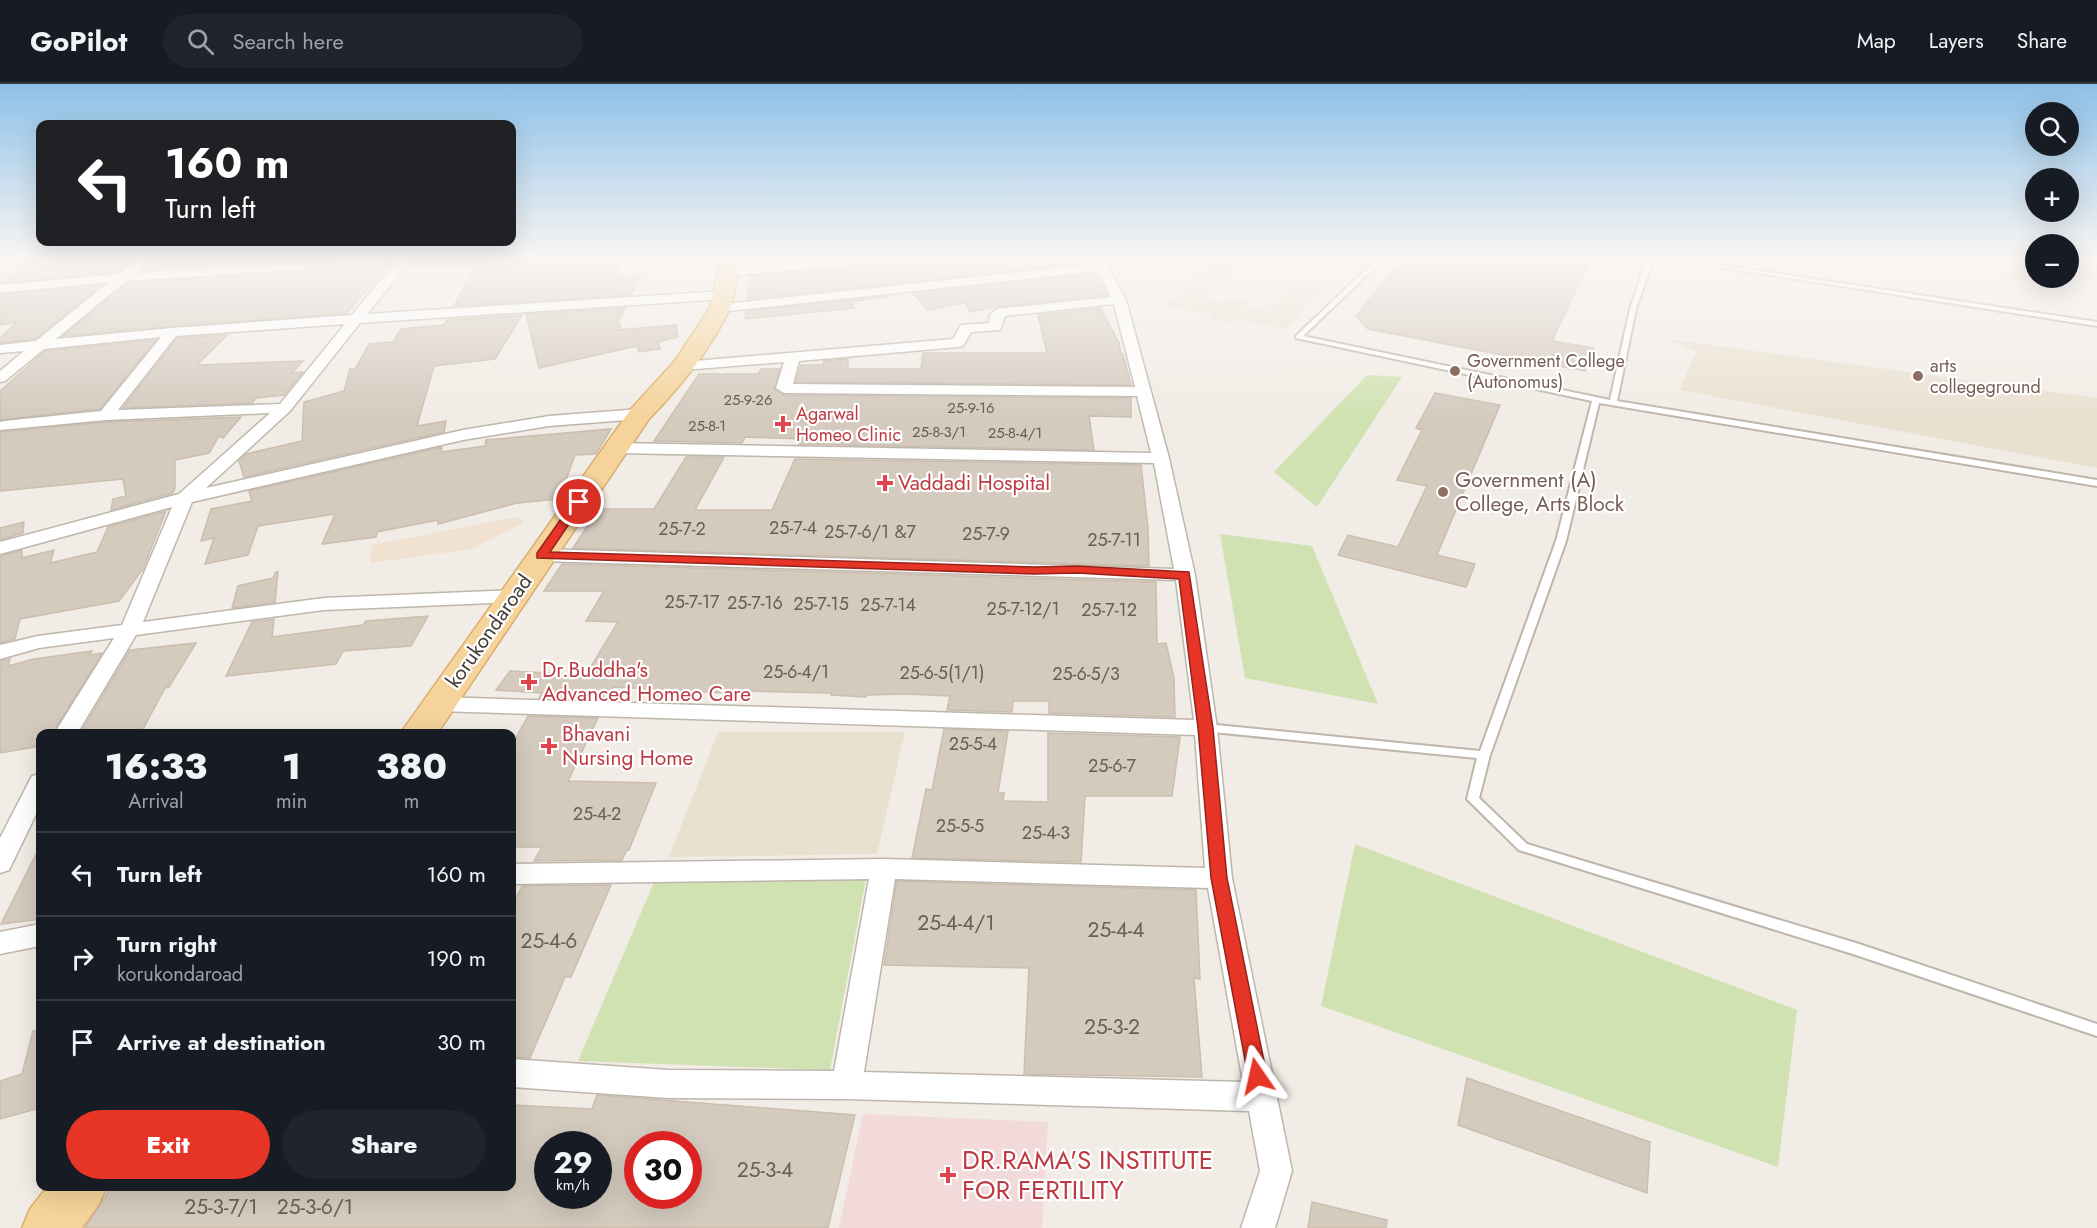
<!DOCTYPE html>
<html lang="en">
<head>
<meta charset="utf-8">
<style>
  body { margin:0; font-family:Jost,sans-serif; background:#20242c; color:#f1f3f6; height:100vh; display:flex; flex-direction:column; font-size:22px; white-space:nowrap }
  * { box-sizing:border-box; margin:0 }
  p { font-size:20px; color:#9ea1a6 }
  .icon { flex:none; width:33px; height:33px; fill:none; stroke:currentColor; stroke-width:2; stroke-linecap:round; stroke-linejoin:round }
  .map { position:relative; flex:1; overflow:hidden }
  .details { position:absolute; left:36px; top:645px; width:480px; height:462px; display:flex; flex-direction:column; background:#171b24; border-radius:12px; box-shadow:0 6px 24px #0002 }
  .details>* { flex:none }
  .guide { position:absolute; left:36px; top:36px; width:480px; height:126px; border-radius:12px; box-shadow:0 6px 24px #0002; background:#202124; color:#fff; overflow:hidden }
  .controls { position:absolute; left:2025px; top:18px; display:grid; gap:12px }
  .controls a { display:grid; place-items:center; width:54px; height:54px; border-radius:50%; background:#171b24; box-shadow:0 6px 24px #0002; font-size:30px }
  .speed { position:absolute; left:534px; top:1047px; display:flex; gap:12px; font-size:30px; font-weight:700; text-align:center }
  .speed>* { display:grid; place-content:center; width:78px; height:78px; border-radius:50%; background:#171b24; box-shadow:0 6px 24px #0002; line-height:1 }
  .speed small { font-size:15px; font-weight:400 }
  .speed .limit { border:9px solid #d22; background:#fff; color:#111 }
  .pin { position:absolute; display:grid; place-items:center; width:51px; height:51px; color:#fff; margin:-26px; border:3px solid #fff; border-radius:50%; box-shadow:0 2px 6px #0007 }
  .me { position:absolute; width:66px; margin:-33px; rotate:349deg; stroke-linejoin:round; filter:drop-shadow(0 0 4px #0008) }
  .turn { display:flex; align-items:center; gap:21px; height:126px; padding:0 30px; font-size:27px }
  .turn .icon { width:78px; height:78px; stroke-width:2.5 }
  .turn b { display:block; font-size:42px; line-height:51px }
  .eta { display:flex; justify-content:space-evenly; align-items:center; height:102px; text-align:center }
  .eta b { font-size:36px; font-weight:800; line-height:42px }
  .cta { display:flex; gap:12px; margin-top:auto; padding:12px 30px }
  .cta a { flex:1; height:69px; border-radius:36px; background:#e63426; color:#fff; font-size:24px; font-weight:800; line-height:69px; text-align:center }
  .cta a+a { background:#20242c; color:#f1f3f6 }
  ul { padding:0; list-style:none }
  li { display:flex; align-items:center; gap:18px; height:84px; padding:0 30px; border-top:2px solid #363941 }
  li div { flex:1 }
  li b { display:block; font-size:22px }
  li em { font-style:normal }
  header { display:flex; align-items:center; gap:36px; box-sizing:border-box; height:84px; padding:0 30px; background:#171b24; border-bottom:2px solid #363941 }
  header strong { font-size:28px }
  nav { display:flex; gap:33px; margin-inline-start:auto; font-size:21px }
  .search { width:420px; height:54px; background:#20242c; display:flex; align-items:center; gap:15px; box-sizing:border-box; padding:0 21px; border-radius:33px; color:#9ea1a6; font-size:22px }
  .map>svg:first-child { display:block }
  .commercial { fill:#f1e1d1 }
  .education { fill:#e9e0d0 }
  .medical { fill:#f1dad9 }
  .green { fill:#d0e2b1 }
  .building { fill:#d4cabe; stroke:#cbbeaf; stroke-width:1.5; fill-rule:evenodd }
  .lines { fill:none; stroke-linecap:round; stroke-linejoin:round }
  .lane-casing { stroke:#beb6ab; stroke-width:4 }
  .street-casing { stroke:#beb6ab; stroke-width:3 }
  .primary-casing { stroke:#d8af6c; stroke-width:3 }
  .lane { fill:#fff; fill-rule:evenodd }
  .street { fill:#fff; fill-rule:evenodd }
  .primary { fill:#f5d39a; fill-rule:evenodd }
  .route { fill:#e63426; stroke:#962219; stroke-width:1.5 }
  .education-dot { fill:#8d6e63; stroke:#fff; stroke-width:2 }
  .health-dot { fill:#e0444e; stroke:#fff; stroke-width:2 }
  .labels { text-anchor:middle; stroke-width:4.5; stroke-linejoin:round; paint-order:stroke }
  .far-number-label { font-size:15px; fill:#666057 }
  .far-education-label { font-size:18px; fill:#785e54; stroke:#fff; text-anchor:start }
  .far-health-label { font-size:18px; fill:#be3a42; stroke:#fff; text-anchor:start }
  .number-label { font-size:18px; fill:#666057 }
  .education-label { font-size:21px; fill:#785e54; stroke:#fff; text-anchor:start }
  .health-label { font-size:21px; fill:#be3a42; stroke:#fff; text-anchor:start }
  .street-label { font-size:21px; fill:#423c35; stroke:#fff }
  .near-number-label { font-size:21px; fill:#666057 }
  .near-health-label { font-size:26px; fill:#be3a42; stroke:#fff; text-anchor:start }
</style>
</head>
<body>
<header>
<strong>GoPilot</strong>
<div class="search"><svg class="icon" aria-label="search" viewBox="0 0 24 24"><circle cx="10" cy="10" r="6"/><path d="M15 15l6 6"/></svg>Search here</div>
<nav><a>Map</a><a>Layers</a><a>Share</a></nav>
</header>
<div class="map">
<svg width="2097" height="1144" viewBox="0 0 2097 1144">
  <rect width="100%" height="100%" fill="#f1ece5"/>
  <path class="commercial" d="M517 433 524 439 472 465 370 479 372 461Z"/>
  <path class="education" d="M1213 178 1238 182 1205 215 1223 219 1228 213 1249 217 1244 223 1267 228 1297 195 1325 200 1286 245 1233 235 1229 239 1209 235 1212 231 1165 222Z
    M1668 255 2097 314V384L1680 306 1696 268Z
    M718 648H905L877 770 669 773Z"/>
  <path class="medical" d="M863 1030 1048 1038 1042 1144H839Z"/>
  <path class="green" d="M1367 291 1402 293 1317 423 1274 388Z
    M1220 450 1312 462 1378 620 1245 594Z
    M1355 760 1797 926 1778 1083 1321 922Z
    M657 791 866 794 830 986 578 977Z"/>
  <path class="building" d="M27 175H133L118 188 2 199Z
    M153 175H315L142 186Z
    M511 175H617V193L640 191 631 211 454 222 477 180 509 178Z
    M914 175H1084L1087 179 747 215 750 192Z
    M1402 175H1590L1552 257 1594 264 1585 287 1368 245 1356 232Z
    M386 184 347 229 63 252 127 199 323 186 321 188Z
    M1094 190 1108 211 997 223 970 228 965 219 927 226 913 209Z
    M102 201 35 255 0 259V254L16 239 0 241V211Z
    M891 212 852 218 854 224 745 235 746 227Z
    M625 224 617 241 621 240 619 246 676 241 678 253 658 258 660 265 639 268 637 262 539 284 526 230Z
    M1101 224 1119 259 1121 270H1123L1131 301 796 298 801 281H823L824 277 848 275V285H921L923 269H1047L1038 231Z
    M522 231 495 275 434 282 417 342 446 337 444 348 244 393 239 377 246 370 302 357 304 318 344 307 350 285H355L369 260 393 258 401 245 444 241 447 236Z
    M227 251 197 281 303 277 292 289 303 288 284 311 256 314 252 319 123 324 177 254Z
    M156 256 100 325 0 336V307L45 267Z
    M761 285H780L774 305 784 311 1131 314V333L1089 332 1094 366 799 360 802 355 745 353 742 359 654 357 699 290H758Z
    M1435 309 1500 321 1437 471 1475 480 1466 503 1338 471 1348 451 1398 463 1427 402 1397 396 1422 346 1416 344Z
    M241 333 223 354 219 352 209 369 175 376V404L173 409 111 426 113 415 126 412 123 395 0 407V348L106 338Z
    M611 345 596 370 575 371 559 415 517 419 438 440V436L377 448 376 453 322 460 335 430 258 442 248 471 205 480 214 454 201 457 211 425 252 417 249 407 442 363 441 368 485 362 486 356Z
    M686 373H724L695 426H772L795 375 1141 381 1148 444 1149 482 573 464 598 425H654Z
    M166 427 143 485 119 517 20 535 15 555 0 559V472L22 466V474L54 466 50 479 97 468 108 443Z
    M24 438 23 449 0 456V444Z
    M562 480 1156 498 1157 560 1166 559 1174 594 1175 633 1049 629V617H1013L1012 628 947 626 950 612 906 610 867 611 866 613 831 611V609L746 607 745 610 613 603 607 616 539 614 542 609 496 606 510 587 586 591 618 538 586 537 604 507H544Z
    M276 488H278L275 518 232 524 238 502 273 494Z
    M428 532 411 562 343 567 336 580 226 592 252 538 274 535 272 553 363 541 366 537Z
    M196 559 169 603 165 604 143 645 126 650H80L130 566Z
    M92 567 89 571 102 569 52 650H40V656L35 663 0 669V584H2L0 583V577L10 575 8 582 34 575Z
    M528 632 598 634 568 697 656 699 629 766H627L622 776 534 777 542 763H512V661Z
    M944 645 1008 647 998 709H1004L1003 717 1048 718V649L1180 653 1172 712H1085L1081 778 912 774 926 705 932 706Z
    M40 762V835L1 840Z
    M897 797 1196 806 1200 895 1194 894 1202 993 1024 990 1029 884 884 881Z
    M611 801 571 893H565L530 974 512 973V822L522 802Z
    M33 947 40 948V1024L0 1035V997L22 990Z
    M1467 994 1650 1058 1647 1109 1458 1041Z
    M597 1011 855 1031 828 1144H85L112 1102H512V1021L592 1025ZM548 1060H598V1112H548ZM638 1060H688V1112H638Z
    M1312 1118 1387 1136 1386 1144H1308Z"/>
  <g class="lines">
    <defs>
      <path id="lane" d="M1377 175H1384L1303 252 1610 316 1630 225 1647 175H1653L1636 225 1617 317 2097 396V402L1599 319 1566 457 1490 671 1479 714 1527 760 1856 859 2097 940V952L1856 871 1519 766 1467 715 1477 674 1202 647 1200 644 1202 641 1206 640 1480 667 1556 457 1592 317 1296 254V252Z
        M1668 175H1683L2097 238V242Z"/>
      <path id="street" d="M137 175H151L136 189 350 175H414L409 179 367 230 724 207 730 211 724 215 360 239 290 327 206 404 463 346 549 332 640 325 648 330 640 335 549 342 463 356 192 418 143 538 324 514 513 506 520 508 523 512 520 516 513 518 324 526 136 551 77 650H54L114 554 39 564 0 575V561L38 552 122 541 172 423 0 470V458L179 410 270 329 106 336 0 346V338L4 337 101 327 161 253 44 265 5 297 0 298V287L24 267 0 269V261L36 257 109 198 0 209V201L119 190ZM395 179 352 231 172 244 56 255 126 197ZM345 240 280 320 118 326 176 252Z
        M827 175H873L867 179 726 192 720 188 726 184Z
        M1092 175H1104L1126 216 1169 374 1195 491 1217 644 1232 794 1292 1087 1275 1144H1241L1260 1087 1249 1027 847 1015 668 1014 512 1003V975L668 986 834 987 869 795 512 800V780L884 775 1205 784 1195 651 438 627 430 625 427 620 430 615 438 613 1194 636 1176 496 541 477 534 475 532 471 534 467 541 465 1174 485 1154 379 616 369 608 364 616 359 1151 369 1137 312 784 309 776 304 784 278 683 286 676 282 683 278 953 255 961 241 989 239 990 231 997 225 1111 213 1098 187 720 228 715 227 713 224 715 221 1095 180ZM1114 220 1135 303 793 300 799 277 958 263 963 262 971 248 1000 246 1005 232ZM895 795 1208 804 1243 998 864 988Z
        M40 690V722L9 786 0 789V754L32 692Z
        M40 840V862L0 870V848Z"/>
      <path id="primary" d="M720 175H740C737 191 736 211 729 226 710 266 680 303 649 335L437 650H400L631 325 674 278 710 224Z
        M48 1102H107L99 1120 82 1144H22L30 1125Z"/>
    </defs>
    <use href="#lane" class="lane-casing"/>
    <use href="#street" class="street-casing"/>
    <use href="#primary" class="primary-casing"/>
    <use href="#lane" class="lane"/>
    <use href="#street" class="street"/>
    <use href="#primary" class="primary"/>
  </g>
  <linearGradient id="sky" x2="0" y2="1"><stop stop-color="#8dc0e8"/><stop offset="0.52" stop-color="#f9f6f3"/><stop offset="1" stop-color="#f9f6f3" stop-opacity="0"/></linearGradient>
  <rect width="2097" height="335" fill="url(#sky)"/>
  <path class="route" d="M579 414 584 418 550 468 1035 483 1077 482 1189 488 1213 644 1227 794 1267 992 1264 998 1257 1000 1250 998 1248 992 1211 794 1198 644 1179 495 1077 489 1035 490 537 474V469L575 415Z"/>
  <g class="education-dot">
    <circle cx="1455" cy="287" r="6"/>
    <circle cx="1918" cy="292" r="6"/>
    <circle cx="1443" cy="408" r="6"/>
  </g>
  <g class="health-dot">
    <path d="M780 331h6v6h6v6h-6v6h-6v-6h-6v-6h6z"/>
    <path d="M882 390h6v6h6v6h-6v6h-6v-6h-6v-6h6z"/>
    <path d="M526 589h6v6h6v6h-6v6h-6v-6h-6v-6h6z"/>
    <path d="M546 653h6v6h6v6h-6v6h-6v-6h-6v-6h6z"/>
    <path d="M945 1082h6v6h6v6h-6v6h-6v-6h-6v-6h6z"/>
  </g>
  <g class="labels">
    <g class="far-number-label">
      <text x="748" y="321">25-9-26</text>
      <text x="971" y="329">25-9-16</text>
      <text x="707" y="347">25-8-1</text>
      <text x="939" y="353">25-8-3/1</text>
      <text x="1015" y="354">25-8-4/1</text>
    </g>
    <g class="far-education-label">
      <text x="1467" y="283">Government College<tspan x="1467" dy="21">(Autonomus)</tspan></text>
      <text x="1930" y="288">arts<tspan x="1930" dy="21">collegeground</tspan></text>
    </g>
    <g class="far-health-label">
      <text x="796" y="336">Agarwal<tspan x="796" dy="21">Homeo Clinic</tspan></text>
    </g>
    <g class="number-label">
      <text x="793" y="450">25-7-4</text>
      <text x="682" y="451">25-7-2</text>
      <text x="870" y="454">25-7-6/1 &amp;7</text>
      <text x="986" y="456">25-7-9</text>
      <text x="1114" y="462">25-7-11</text>
      <text x="692" y="524">25-7-17</text>
      <text x="755" y="525">25-7-16</text>
      <text x="821" y="526">25-7-15</text>
      <text x="888" y="527">25-7-14</text>
      <text x="1023" y="531">25-7-12/1</text>
      <text x="1109" y="532">25-7-12</text>
      <text x="796" y="594">25-6-4/1</text>
      <text x="942" y="595">25-6-5(1/1)</text>
      <text x="1086" y="596">25-6-5/3</text>
      <text x="973" y="666">25-5-4</text>
      <text x="1112" y="688">25-6-7</text>
      <text x="597" y="736">25-4-2</text>
      <text x="960" y="748">25-5-5</text>
      <text x="1046" y="755">25-4-3</text>
    </g>
    <g class="education-label">
      <text x="1455" y="403">Government (A)<tspan x="1455" dy="24">College, Arts Block</tspan></text>
    </g>
    <g class="health-label">
      <text x="898" y="406">Vaddadi Hospital</text>
      <text x="542" y="593">Dr.Buddha's<tspan x="542" dy="24">Advanced Homeo Care</tspan></text>
      <text x="562" y="657">Bhavani<tspan x="562" dy="24">Nursing Home</tspan></text>
    </g>
    <g class="street-label">
      <text transform="translate(489 547) rotate(-55)" y="7">korukondaroad</text>
    </g>
    <g class="near-number-label">
      <text x="956" y="846">25-4-4/1</text>
      <text x="1116" y="853">25-4-4</text>
      <text x="549" y="864">25-4-6</text>
      <text x="1112" y="950">25-3-2</text>
      <text x="765" y="1093">25-3-4</text>
      <text x="221" y="1130">25-3-7/1</text>
      <text x="315" y="1130">25-3-6/1</text>
    </g>
    <g class="near-health-label">
      <text x="962" y="1085">DR.RAMA'S INSTITUTE<tspan x="962" dy="30">FOR FERTILITY</tspan></text>
    </g>
  </g>
</svg>
<div class="controls">
<a><svg class="icon" aria-label="search" viewBox="0 0 24 24"><circle cx="10" cy="10" r="6"/><path d="M15 15l6 6"/></svg></a>
<a>+</a>
<a>−</a>
</div>
<div class="speed"><div>29<small>km/h</small></div><div class="limit">30</div></div>
<div class="pin" style="left:579px;top:418px;background:#d93025"><svg class="icon" aria-label="arrive" viewBox="0 0 24 24"><path d="M6 21V4h12l-3 4 3 4H6"/></svg></div>
<svg class="me" style="left:1257px;top:992px" viewBox="-20 -20 40 40"><path d="M0-17L14 15 0 8-14 15z" fill="#e63426" stroke="#fff" stroke-width="4"/></svg>
<div class="guide">
<div class="turn"><svg class="icon" aria-label="left" viewBox="0 0 24 24"><path d="M17 20v-9H6M10 6l-5 5 5 5"/></svg><div><b>160 m</b>Turn left</div></div>
</div>
<section class="details">
<div class="eta">
<div><b>16:33</b><p>Arrival</p></div>
<div><b>1</b><p>min</p></div>
<div><b>380</b><p>m</p></div>
</div>
<ul>
<li><svg class="icon" aria-label="left" viewBox="0 0 24 24"><path d="M17 20v-9H6M10 6l-5 5 5 5"/></svg><div><b>Turn left</b></div><em>160 m</em></li>
<li><svg class="icon" aria-label="right" viewBox="0 0 24 24"><path d="M7 20v-9h11M14 6l5 5-5 5"/></svg><div><b>Turn right</b><p>korukondaroad</p></div><em>190 m</em></li>
<li><svg class="icon" aria-label="arrive" viewBox="0 0 24 24"><path d="M6 21V4h12l-3 4 3 4H6"/></svg><div><b>Arrive at destination</b></div><em>30 m</em></li>
</ul>
<div class="cta"><a>Exit</a><a>Share</a></div>
</section>
</div>
</body>
</html>
